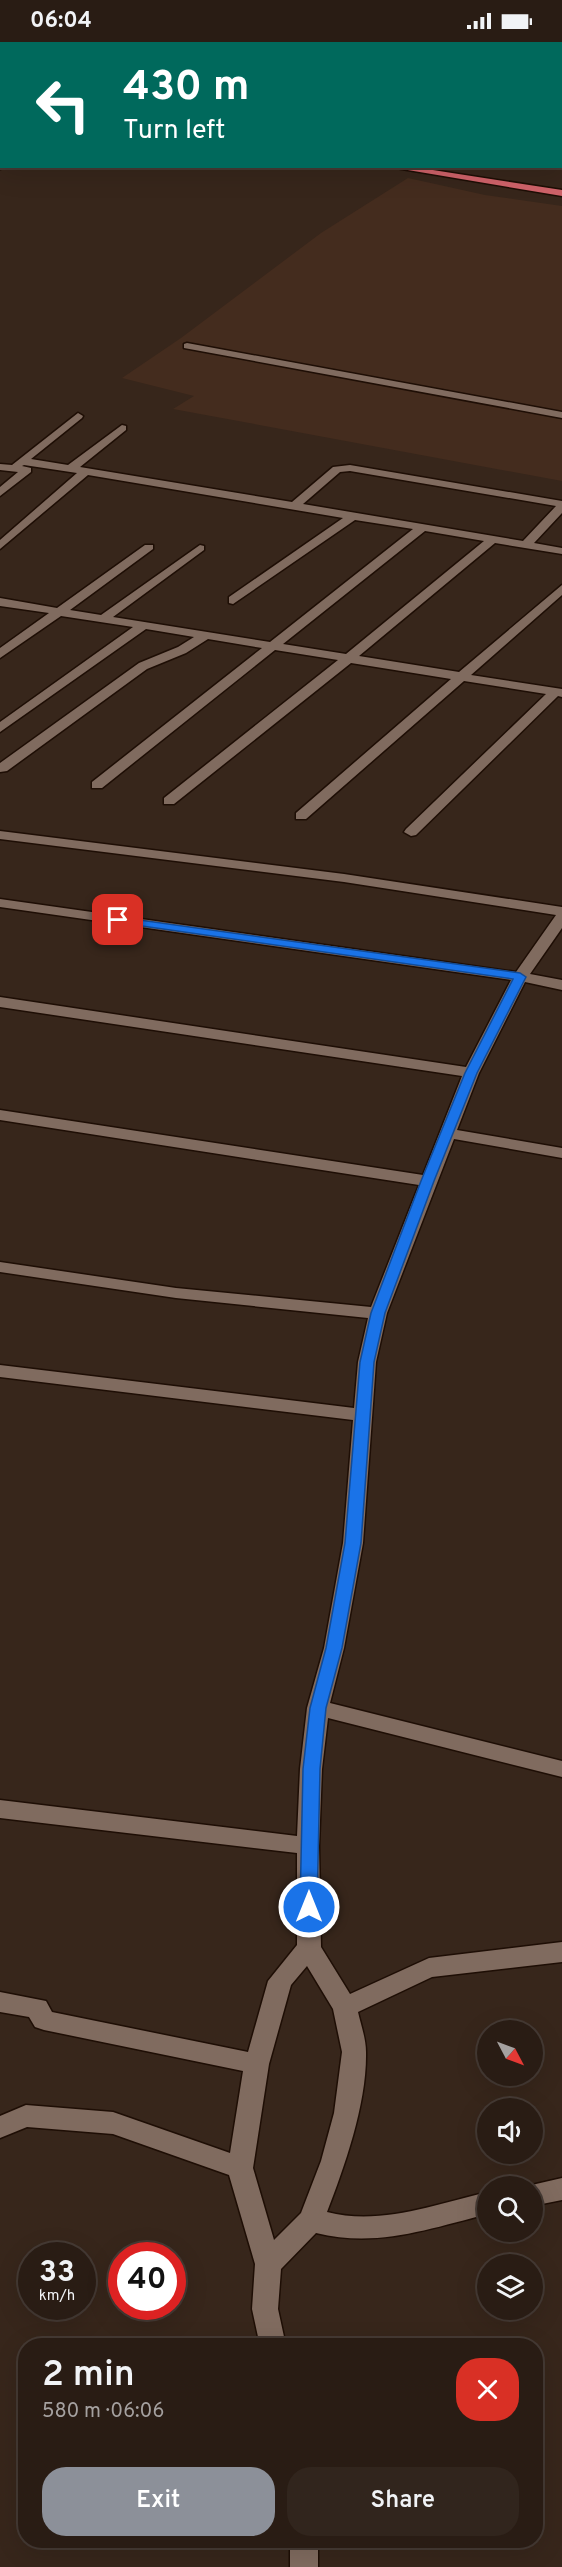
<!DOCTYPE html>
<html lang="en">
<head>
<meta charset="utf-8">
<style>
  body { margin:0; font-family:Overpass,sans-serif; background:#31251d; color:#f1f3f6; height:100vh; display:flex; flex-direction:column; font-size:22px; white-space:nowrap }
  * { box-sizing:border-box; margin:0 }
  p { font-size:20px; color:#a5a1a0 }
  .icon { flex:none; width:33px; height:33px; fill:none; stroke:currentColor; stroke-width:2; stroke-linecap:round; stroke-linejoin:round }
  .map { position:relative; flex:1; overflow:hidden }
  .side { position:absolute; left:18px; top:2296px; width:525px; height:210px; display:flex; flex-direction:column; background:#291c14; border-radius:24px; box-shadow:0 6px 24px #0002,0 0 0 2px #453a34 }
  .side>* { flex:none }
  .guide { position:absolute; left:0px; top:0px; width:562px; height:126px; box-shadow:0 6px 24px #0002,0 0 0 2px #453a34; background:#00695c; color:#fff; overflow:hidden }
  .needle { width:39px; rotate:131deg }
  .buttons { position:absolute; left:477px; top:1978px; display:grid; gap:12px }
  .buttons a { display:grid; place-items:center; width:66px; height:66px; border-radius:50%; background:#291c14; box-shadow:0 6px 24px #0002,0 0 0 2px #453a34; font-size:30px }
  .speed { position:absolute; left:18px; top:2200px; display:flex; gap:12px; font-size:30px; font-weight:700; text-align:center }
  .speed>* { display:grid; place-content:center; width:78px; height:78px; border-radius:50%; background:#291c14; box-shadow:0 6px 24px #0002,0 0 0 2px #453a34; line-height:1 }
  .speed small { font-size:15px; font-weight:400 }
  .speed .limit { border:9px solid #d22; background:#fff; color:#111 }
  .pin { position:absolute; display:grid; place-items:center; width:51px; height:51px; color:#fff; margin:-26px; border-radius:12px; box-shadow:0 3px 9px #0006 }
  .me { position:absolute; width:66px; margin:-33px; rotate:0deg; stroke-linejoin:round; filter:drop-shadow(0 0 4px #0008) }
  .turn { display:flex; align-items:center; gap:21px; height:126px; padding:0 24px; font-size:27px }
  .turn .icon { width:78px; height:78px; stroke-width:2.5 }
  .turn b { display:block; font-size:42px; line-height:51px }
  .round { display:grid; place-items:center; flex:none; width:63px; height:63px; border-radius:24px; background:#31251d }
  .head { display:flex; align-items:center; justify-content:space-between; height:102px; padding:0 24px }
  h1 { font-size:36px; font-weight:600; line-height:45px }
  .action { display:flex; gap:12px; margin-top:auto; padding:12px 24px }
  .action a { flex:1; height:69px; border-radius:24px; background:#8c9099; color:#fff; font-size:24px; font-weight:600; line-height:69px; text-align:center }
  .action a+a { background:#31251d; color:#f1f3f6 }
  .status { display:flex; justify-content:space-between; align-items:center; height:42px; padding:0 30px; background:#291c14; direction:ltr }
  .status svg { height:16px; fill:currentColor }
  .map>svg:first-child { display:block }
  .built { fill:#442c1e }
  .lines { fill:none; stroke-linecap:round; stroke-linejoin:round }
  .minor-casing { stroke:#1e0e05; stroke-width:3 }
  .highway-casing { stroke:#1e0e05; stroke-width:3 }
  .minor { fill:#806b5f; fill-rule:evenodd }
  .highway { fill:#ce6269; fill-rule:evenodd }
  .route { fill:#1a73e8; stroke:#114b97; stroke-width:1.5 }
</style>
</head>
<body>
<div class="status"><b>06:04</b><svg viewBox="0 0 49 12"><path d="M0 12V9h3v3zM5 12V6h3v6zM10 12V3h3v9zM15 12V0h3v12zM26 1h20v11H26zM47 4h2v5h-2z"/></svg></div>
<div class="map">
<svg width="562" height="2525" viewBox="0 0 562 2525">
  <rect width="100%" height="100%" fill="#37261b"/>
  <path class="built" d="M408 136 485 153 562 164V439L173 367 194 354 122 336 181 296 321 191Z"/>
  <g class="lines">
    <defs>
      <path id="minor" d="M187 301 562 370V376L184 306V302Z
        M78 371 83 374 82 376 31 417 68 423 122 383 126 384V388L80 425 292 460 333 425 350 423 562 459V471L534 501 562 506V512L495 501 359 614 459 630 562 543V553L471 633 562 647V655L558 654 416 793 411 794 404 790 406 787 546 652 464 639 306 777H296V771L451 637 351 621 174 762H164V756L338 618 275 608 102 746H92V740L262 606 208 597 186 611 147 627 7 729 0 730V721L139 621 178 605 194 595 146 587 0 690V680L133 585 61 574 0 616V606L49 571 0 564V556L57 566 145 503H153V507L70 568 101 573 200 503 204 504V508L113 575 270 600 413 487 355 478 233 562 229 561V555L343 476 88 433 0 507V498L77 431 24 423 22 424 31 426V430L0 454V445L18 430 0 428V422L12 423ZM350 429 556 464 523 499 303 462 340 430ZM425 489 484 499 346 612 283 602Z
        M0 789 344 832 562 865V886L530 932 562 938V948L525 940 479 1031 457 1088 562 1106V1116L454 1097 387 1271 376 1320 363 1501 344 1606 330 1661 562 1719V1735L328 1676 322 1727 319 1804 321 1905 350 1952 429 1916 562 1900V1920L432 1935 358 1970C361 1983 366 1997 366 2010 367 2061 345 2123 327 2170 380 2184 436 2162 488 2150V2172C428 2187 377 2206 316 2191L281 2227 278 2267 286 2304H260L252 2267 255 2222 229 2133 113 2092 27 2085 0 2096V2074L26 2063 113 2070 230 2111 243 2029 44 1988 35 1985 29 1975 0 1970V1950L46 1959 52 1970 248 2010 268 1939 297 1903V1811L0 1776V1758L297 1794 300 1727 307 1666 324 1606 343 1501 353 1378 0 1335V1323L354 1366 358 1320 368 1276 176 1256 0 1230V1220L176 1246 371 1265 419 1143 0 1078V1068L423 1133 462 1034 0 965V955L466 1025 511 938 0 865V857L516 930 556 873 344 840 0 797ZM307 1924 333 1967 342 2010 334 2071 321 2119 301 2171 274 2198 253 2126 269 2022 291 1943Z
        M562 2136V2158L532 2164V2145H523Z
        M290 2499H318V2525H290Z"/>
      <path id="highway" d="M31 0H40L30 2Z
        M52 0H62L51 2Z
        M76 0H85L75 2Z
        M94 0H103L93 2Z
        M142 0H150V2H143Z
        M0 13H2L0 18Z
        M0 42H2L0 47Z
        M0 58H2V63H0Z
        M2 122V124H9L0 127Z
        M384 124H407L562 148V154Z"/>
    </defs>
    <use href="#minor" class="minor-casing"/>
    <use href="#highway" class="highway-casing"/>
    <use href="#minor" class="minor"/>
    <use href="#highway" class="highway"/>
  </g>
  <path class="route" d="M118 875 520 931 526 935 477 1031 434 1139 385 1271 374 1320 361 1501 342 1606 326 1666 320 1727 317 1865 315 1870H302L300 1865 303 1727 310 1666 326 1606 345 1501 360 1320 371 1271 421 1139 465 1031 513 937 114 880V876Z"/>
</svg>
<div class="buttons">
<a><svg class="needle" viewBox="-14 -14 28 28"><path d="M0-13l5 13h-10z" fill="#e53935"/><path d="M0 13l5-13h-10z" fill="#a5a1a0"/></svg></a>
<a><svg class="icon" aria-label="sound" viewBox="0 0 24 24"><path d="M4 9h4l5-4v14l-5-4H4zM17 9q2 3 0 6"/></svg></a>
<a><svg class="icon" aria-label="search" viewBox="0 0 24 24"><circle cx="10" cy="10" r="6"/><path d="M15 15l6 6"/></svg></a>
<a><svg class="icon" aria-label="layers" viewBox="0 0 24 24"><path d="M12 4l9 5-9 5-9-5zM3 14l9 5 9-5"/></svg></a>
</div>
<div class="speed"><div>33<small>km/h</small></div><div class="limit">40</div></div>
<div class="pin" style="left:118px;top:878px;background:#d93025"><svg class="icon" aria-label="arrive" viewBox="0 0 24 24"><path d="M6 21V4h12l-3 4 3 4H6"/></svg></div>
<svg class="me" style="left:309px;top:1865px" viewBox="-20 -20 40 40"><circle r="17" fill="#1a73e8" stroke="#fff" stroke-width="3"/><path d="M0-11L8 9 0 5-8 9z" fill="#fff"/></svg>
<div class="guide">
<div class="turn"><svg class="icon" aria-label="left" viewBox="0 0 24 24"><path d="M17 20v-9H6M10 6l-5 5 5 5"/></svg><div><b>430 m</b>Turn left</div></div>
</div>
<section class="side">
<div class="head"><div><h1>2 min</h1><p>580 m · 06:06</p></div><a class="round" style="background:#d93025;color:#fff"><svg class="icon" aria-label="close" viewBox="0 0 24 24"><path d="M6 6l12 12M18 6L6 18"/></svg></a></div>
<div class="action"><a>Exit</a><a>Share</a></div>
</section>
</div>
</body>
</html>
